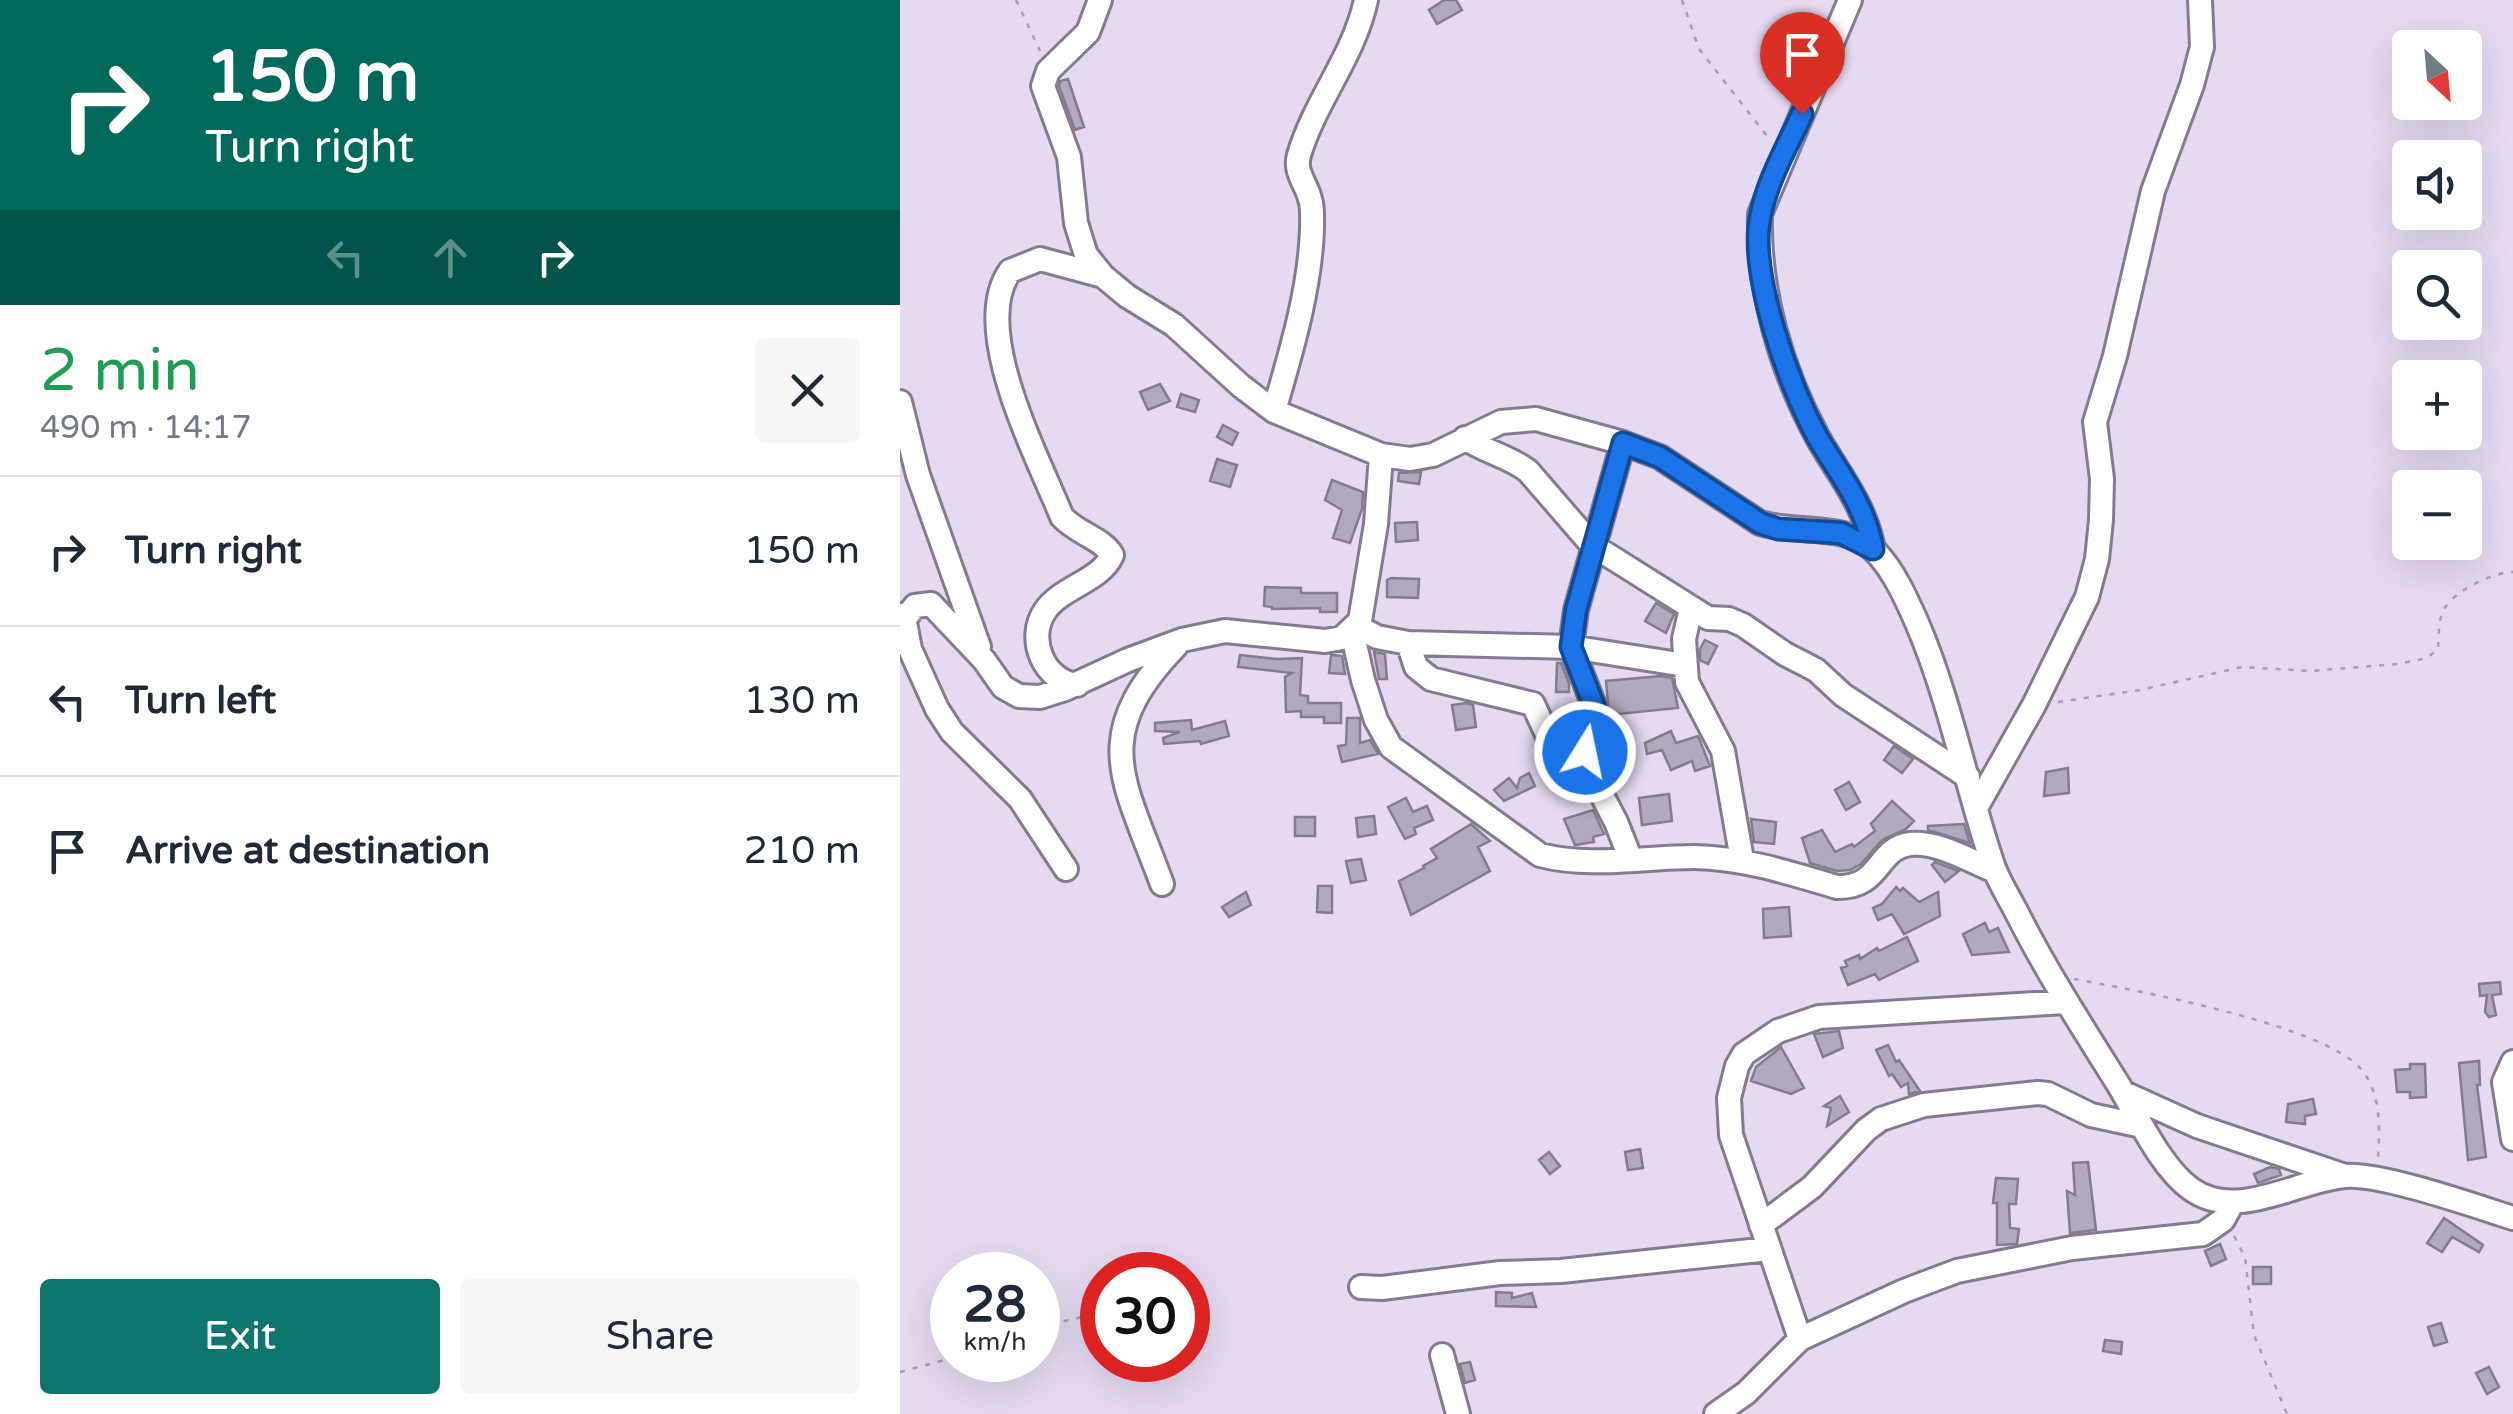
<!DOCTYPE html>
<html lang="en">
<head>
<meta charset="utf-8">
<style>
  body { margin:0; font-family:"Varela Round",sans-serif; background:#f6f6f7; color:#1f2937; height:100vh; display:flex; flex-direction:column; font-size:38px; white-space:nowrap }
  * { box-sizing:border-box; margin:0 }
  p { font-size:32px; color:#747a83 }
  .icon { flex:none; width:55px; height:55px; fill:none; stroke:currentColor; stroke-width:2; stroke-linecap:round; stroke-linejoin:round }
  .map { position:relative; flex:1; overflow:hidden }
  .sheet { display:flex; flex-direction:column; background:#fff; width:900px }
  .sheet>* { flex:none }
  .top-card { background:#00695c; color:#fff; overflow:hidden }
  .needle { width:65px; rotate:154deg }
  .fabs { position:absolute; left:1492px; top:30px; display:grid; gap:20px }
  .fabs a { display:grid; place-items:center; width:90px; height:90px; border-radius:10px; background:#fff; box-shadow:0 10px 40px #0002; font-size:50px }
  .speed { position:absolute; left:30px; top:1252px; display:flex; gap:20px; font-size:50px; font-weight:700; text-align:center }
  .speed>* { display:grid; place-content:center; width:130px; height:130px; border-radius:50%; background:#fff; box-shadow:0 10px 40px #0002; line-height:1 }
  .speed small { font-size:25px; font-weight:400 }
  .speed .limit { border:15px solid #d22; background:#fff; color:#111 }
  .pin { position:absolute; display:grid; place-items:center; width:85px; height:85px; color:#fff; margin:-102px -42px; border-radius:50% 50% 50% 0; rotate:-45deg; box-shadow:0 0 10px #0007 }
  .pin .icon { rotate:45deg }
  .me { position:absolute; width:110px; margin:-55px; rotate:10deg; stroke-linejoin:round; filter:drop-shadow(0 0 8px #0008) }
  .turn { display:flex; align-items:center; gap:35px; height:210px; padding:0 40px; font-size:45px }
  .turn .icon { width:130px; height:130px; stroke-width:2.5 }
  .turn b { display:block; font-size:70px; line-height:85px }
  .lanes { display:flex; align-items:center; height:95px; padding:0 40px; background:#0003; justify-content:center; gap:50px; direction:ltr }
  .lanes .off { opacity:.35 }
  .round { display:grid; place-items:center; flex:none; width:105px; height:105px; border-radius:10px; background:#f6f6f7 }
  .summary { display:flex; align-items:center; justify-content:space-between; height:170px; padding:0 40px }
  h1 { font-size:60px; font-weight:600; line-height:75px; color:#1e9e55 }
  .button { display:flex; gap:20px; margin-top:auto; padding:20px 40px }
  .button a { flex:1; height:115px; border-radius:10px; background:#0f766e; color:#fff; font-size:40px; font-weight:600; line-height:115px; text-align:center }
  .button a+a { background:#f6f6f7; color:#1f2937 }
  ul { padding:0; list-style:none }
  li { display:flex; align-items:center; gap:30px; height:150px; padding:0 40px; border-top:2px solid #e0e1e3 }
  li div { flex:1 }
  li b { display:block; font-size:38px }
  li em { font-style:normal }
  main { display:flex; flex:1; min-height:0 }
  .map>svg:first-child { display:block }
  .building { fill:#b3a9bf; stroke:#857b8f; stroke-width:2.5 }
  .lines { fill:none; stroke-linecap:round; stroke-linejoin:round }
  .minor-casing { stroke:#857b90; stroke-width:28 }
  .path { stroke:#a69db0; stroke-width:2.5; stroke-dasharray:5 8; stroke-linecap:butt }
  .minor { stroke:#fff; stroke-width:22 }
  .route-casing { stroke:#114b97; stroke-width:25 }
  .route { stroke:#1a73e8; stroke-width:18 }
</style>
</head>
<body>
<main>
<section class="sheet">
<div class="top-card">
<div class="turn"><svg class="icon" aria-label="right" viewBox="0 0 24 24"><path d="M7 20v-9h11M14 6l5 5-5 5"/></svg><div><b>150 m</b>Turn right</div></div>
<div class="lanes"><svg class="icon off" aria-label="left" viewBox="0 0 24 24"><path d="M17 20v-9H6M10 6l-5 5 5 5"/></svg><svg class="icon off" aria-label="ahead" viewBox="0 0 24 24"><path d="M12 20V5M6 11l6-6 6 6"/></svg><svg class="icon" aria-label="right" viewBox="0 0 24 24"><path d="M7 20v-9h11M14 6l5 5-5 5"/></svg></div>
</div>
<div class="summary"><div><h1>2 min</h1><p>490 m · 14:17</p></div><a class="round"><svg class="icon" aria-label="close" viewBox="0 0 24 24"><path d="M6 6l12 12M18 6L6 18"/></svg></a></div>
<ul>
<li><svg class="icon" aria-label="right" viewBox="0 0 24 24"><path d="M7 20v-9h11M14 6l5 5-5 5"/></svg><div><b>Turn right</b></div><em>150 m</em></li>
<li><svg class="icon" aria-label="left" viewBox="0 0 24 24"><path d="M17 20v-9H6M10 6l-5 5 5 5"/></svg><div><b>Turn left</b></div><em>130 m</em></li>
<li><svg class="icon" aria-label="arrive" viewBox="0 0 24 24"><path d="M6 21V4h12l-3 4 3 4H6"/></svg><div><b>Arrive at destination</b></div><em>210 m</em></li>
</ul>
<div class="button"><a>Exit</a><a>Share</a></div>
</section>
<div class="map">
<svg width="1613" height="1414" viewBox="0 0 1613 1414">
  <rect width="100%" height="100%" fill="#e5daf2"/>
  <path class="building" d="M544 0H556L562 10 537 24 529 10Z
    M168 79 184 127 175 130 159 86 160 81Z
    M260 384 270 401 248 410 240 392Z
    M281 394 299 400 295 412 277 407Z
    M323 425 338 433 332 445 317 437Z
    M317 459 337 465 330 487 310 481Z
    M521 472 519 484 498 481 499 473Z
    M432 480 463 492 462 509 450 543 433 538 442 510 425 500Z
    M517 522 518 540 496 542 495 523Z
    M491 578 519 579 518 598 487 597V580Z
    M365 587 401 588V593H437V612H420V608L372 609V607L364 606Z
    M756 603 774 614 766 633 745 621Z
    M805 640 817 646 808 664 800 660V649Z
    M474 652 485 654 487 679H479Z
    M340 655 377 659 402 658 400 695 408 696V703H441V723H424V717H401V711L386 712 385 677 392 673 338 667Z
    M431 655 442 656 445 674 429 673Z
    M657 663H661L669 683V692H656Z
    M761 676 772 678 778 708 709 715 706 681Z
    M566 703 573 705 576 727 556 730 552 705Z
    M447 718H460V743L470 740 478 754 442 762 438 746 446 745Z
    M291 720 292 730 325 721 329 736 301 744 300 741 264 744 263 738 280 732 255 731V723Z
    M771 731 776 743 798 736 810 766 795 771 792 761 771 770 762 750 747 754 745 743Z
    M994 746 1013 759 1002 773 984 760Z
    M1168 768 1169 793 1144 796 1146 772Z
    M629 773 635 786 604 801 594 790 609 778 617 788 620 778Z
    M949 782 960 802 946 810 935 790Z
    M769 794 772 821 742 825 739 798Z
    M506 798 513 812 527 806 533 820 514 828 516 834 505 839 488 807Z
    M992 801 1014 821 1006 829 982 840 961 864 950 870 937 871 910 863 902 838 922 830 935 852 952 844 954 847 975 831 971 824Z
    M693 810 704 834 693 837 694 842 675 845 664 819Z
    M474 816 476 834 458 837 456 818Z
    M395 817H415V836H395Z
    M851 819 876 822 874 844 854 842Z
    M571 824 590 841 578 847 590 871 511 915 499 881 524 868 523 866 537 858 531 849Z
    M1064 824 1070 843 1028 830V826Z
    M461 859 466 880 451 883 446 861Z
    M1035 862 1048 867 1059 871 1045 882 1032 865Z
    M418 886H432V913L417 912Z
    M996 887 1000 891 1003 888 1019 902 1038 892 1040 916 1004 934 992 914 978 920 973 908 982 904Z
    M346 892 351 905 329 917 322 907Z
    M889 907 891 936 864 938 863 909Z
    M1085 923 1089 932 1098 928 1109 952 1072 955 1063 934Z
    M1007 937 1018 961 979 980 975 974 948 985 941 968 947 966 945 961 959 955 960 959 977 948 979 951Z
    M1600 982 1601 994 1592 995 1596 1015 1589 1017 1585 1012 1587 995 1580 996 1579 984Z
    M939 1031 943 1048 923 1057 914 1034Z
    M988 1045 996 1062 999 1060 1020 1091 1009 1094 1008 1083 1001 1087 992 1074 989 1076 976 1050Z
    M881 1047 904 1088 891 1094 851 1081 856 1067Z
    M1579 1061 1580 1085H1577L1586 1157 1568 1160 1559 1063Z
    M1510 1064H1525L1526 1097 1510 1098V1092H1497L1495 1070 1510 1069Z
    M940 1096 949 1112 927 1126 931 1108 924 1106Z
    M1413 1099 1416 1114 1405 1116V1124L1386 1122 1388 1104Z
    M740 1149 743 1168 728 1170 725 1152Z
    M649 1152 660 1166 650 1174 639 1160Z
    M1188 1162 1196 1230 1170 1233 1167 1191 1175 1195 1173 1163Z
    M1370 1167 1379 1169 1381 1175 1358 1183 1354 1174Z
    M1096 1178 1118 1179 1116 1204H1109L1110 1228 1119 1229 1117 1244 1097 1245V1203H1093Z
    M1544 1218 1583 1245 1579 1252 1552 1237 1542 1252 1527 1243Z
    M1320 1244 1326 1259 1311 1266 1305 1251Z
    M1353 1267H1371V1284H1353Z
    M596 1292 612 1293V1298L632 1293 636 1307 596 1306Z
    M1541 1323 1547 1342 1534 1346 1528 1327Z
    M1205 1340 1222 1342 1221 1354 1203 1351Z
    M570 1362 575 1380 565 1383 560 1364Z
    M1589 1367 1599 1387 1587 1394 1576 1373Z"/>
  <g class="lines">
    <defs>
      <path id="minor" d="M200 0 188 32 148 71 143 86 169 157 176 223 186 255 203 276 227 296 274 325 341 386 374 411 481 455 510 459 533 455 601 422 636 419 723 443 760 457 860 523C896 534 946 522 975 551 994 571 1006 598 1017 623 1051 702 1066 787 1094 868 1100 884 1110 899 1118 915 1148 974 1183 1028 1218 1084 1237 1115 1261 1168 1291 1189 1337 1222 1397 1180 1445 1176 1481 1173 1575 1206 1613 1218
        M950 0 860 214C858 291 881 370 918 438 939 475 965 505 973 549
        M0 402 18 475 79 647
        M374 411C391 352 410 290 412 229 412 220 413 207 410 199 406 183 394 172 399 155 415 101 454 56 466 0
        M565 438C585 452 609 456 628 471L692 545 808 618 829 619 843 625 885 654 916 670 943 695 1068 777
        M791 608 784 639 787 682 823 751 842 860
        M0 615 7 616 15 606 31 604 84 660 103 687 119 696 140 697 165 689 228 660 282 640 325 631 425 641 442 638 460 621 476 524 481 455
        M4 617 10 649 37 709 52 732 120 799 166 869
        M456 626 477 637 508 643 671 647 785 665
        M452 631 463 680 476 720 491 747 640 855C690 868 743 857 794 857 844 858 890 873 937 887 982 888 976 848 1010 844 1038 841 1070 861 1095 871
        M508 643 516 667 531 679 633 704 658 758 693 784 703 797 716 822 731 860
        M177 685C144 681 126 639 145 611 161 587 201 581 212 555 202 538 178 534 162 517 138 457 69 329 110 271L140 259 203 276
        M677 772 692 732 695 708 671 647 676 610 723 443
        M1077 806 1134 705 1187 597 1197 559 1201 520 1202 479 1195 422 1215 356 1253 191 1292 85 1302 47 1300 0
        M262 884C224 780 188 737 276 646
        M1613 1062 1604 1082 1613 1139
        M1224 1093 1297 1126 1445 1176
        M861 1225 912 1187 966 1130 981 1119 1024 1105 1138 1093 1148 1094 1191 1115 1242 1126
        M461 1287 482 1288 600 1273 661 1271 869 1249
        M900 1339 831 1135 829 1098 837 1066 844 1054 878 1031 919 1017 1166 1002
        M542 1355 558 1414
        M816 1414 846 1393 900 1339 1004 1291 1057 1271 1172 1248 1303 1234 1323 1220 1333 1202"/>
    </defs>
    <use href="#minor" class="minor-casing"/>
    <path class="path" d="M116 0 140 51
      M782 0 799 49 870 140
      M1158 702 1240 690 1342 667 1410 671 1498 664 1527 658 1538 649C1539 636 1538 620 1544 609 1555 590 1592 573 1613 572
      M1174 979C1235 990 1424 1025 1461 1069 1481 1092 1480 1129 1478 1158
      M1334 1236 1345 1257 1354 1335 1387 1414
      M138 1326C160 1319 189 1323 202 1301
      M0 1372 52 1358"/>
    <use href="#minor" class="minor"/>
  </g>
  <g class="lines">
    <defs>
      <path id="route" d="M685 752 692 732 695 708 671 647 676 610 723 443 760 457 860 523 878 529 941 533 973 549C965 506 941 476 919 440 890 389 847 271 861 213 868 179 888 145 902 114"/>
    </defs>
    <use href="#route" class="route-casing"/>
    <use href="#route" class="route"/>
  </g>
</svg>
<div class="fabs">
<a><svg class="needle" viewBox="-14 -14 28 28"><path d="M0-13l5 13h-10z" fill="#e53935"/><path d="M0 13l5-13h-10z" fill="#747a83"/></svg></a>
<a><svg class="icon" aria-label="sound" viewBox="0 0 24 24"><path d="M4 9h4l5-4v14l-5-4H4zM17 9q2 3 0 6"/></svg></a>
<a><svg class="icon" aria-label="search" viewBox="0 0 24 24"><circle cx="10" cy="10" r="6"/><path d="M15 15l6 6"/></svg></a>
<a>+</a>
<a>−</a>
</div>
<div class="speed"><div>28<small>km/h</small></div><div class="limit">30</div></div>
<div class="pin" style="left:902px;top:114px;background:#d93025"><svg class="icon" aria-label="arrive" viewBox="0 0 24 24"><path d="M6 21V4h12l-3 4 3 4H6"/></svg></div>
<svg class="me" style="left:685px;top:752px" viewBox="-20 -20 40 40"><circle r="17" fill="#1a73e8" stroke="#fff" stroke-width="3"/><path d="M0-11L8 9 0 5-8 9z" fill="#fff"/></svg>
</div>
</main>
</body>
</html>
